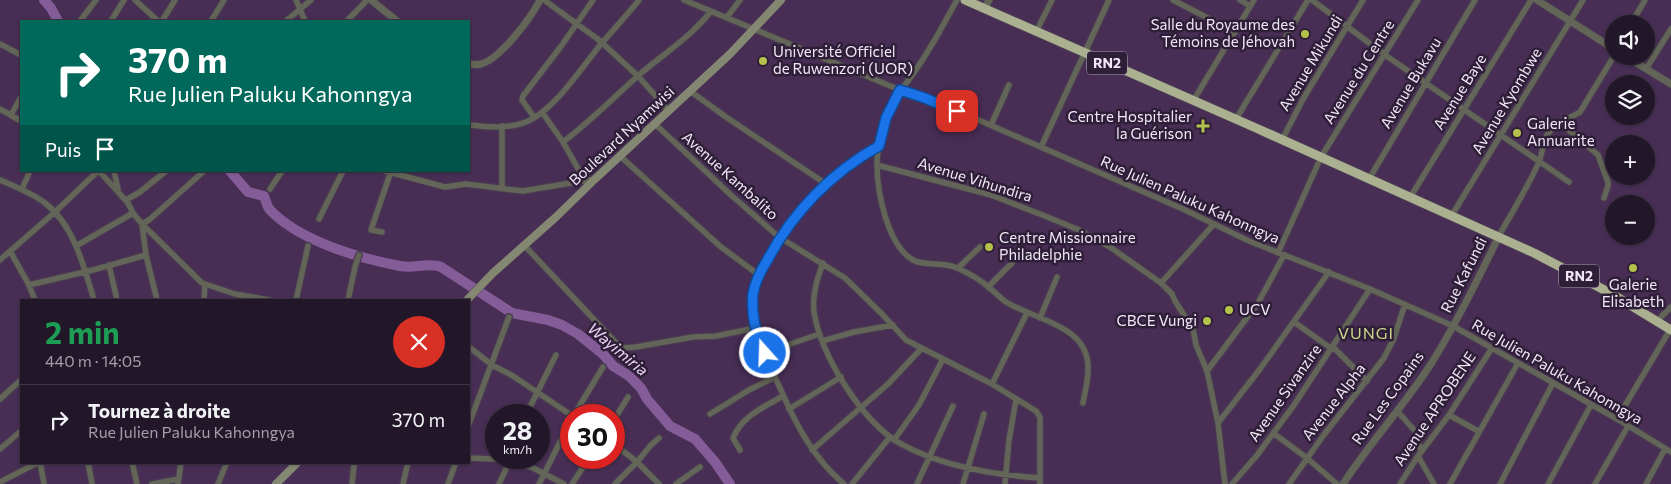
<!DOCTYPE html>
<html lang="fr">
<head>
<meta charset="utf-8">
<style>
  body { margin:0; font-family:Commissioner,sans-serif; background:#2a1f31; color:#f1f3f6; height:100vh; display:flex; flex-direction:column; font-size:19px; white-space:nowrap }
  * { box-sizing:border-box; margin:0 }
  p { font-size:16px; color:#a29fa8 }
  .icon { flex:none; width:28px; height:28px; fill:none; stroke:currentColor; stroke-width:2; stroke-linecap:round; stroke-linejoin:round }
  .map { position:relative; flex:1; overflow:hidden }
  .sheet { position:absolute; left:20px; top:299px; width:450px; height:165px; display:flex; flex-direction:column; background:#221629; border-radius:0px; box-shadow:0 1px 4px #0004,0 0 0 1px #3f3546 }
  .sheet>* { flex:none }
  .hud { position:absolute; left:20px; top:20px; width:450px; height:152px; border-radius:0px; box-shadow:0 1px 4px #0004,0 0 0 1px #3f3546; background:#00695c; color:#fff; overflow:hidden }
  .controls { position:absolute; left:1605px; top:15px; display:grid; gap:10px }
  .controls a { display:grid; place-items:center; width:50px; height:50px; border-radius:50%; background:#221629; box-shadow:0 1px 4px #0004,0 0 0 1px #3f3546; font-size:25px }
  .speed { position:absolute; left:485px; top:404px; display:flex; gap:10px; font-size:25px; font-weight:700; text-align:center }
  .speed>* { display:grid; place-content:center; width:65px; height:65px; border-radius:50%; background:#221629; box-shadow:0 1px 4px #0004,0 0 0 1px #3f3546; line-height:1 }
  .speed small { font-size:12px; font-weight:400 }
  .speed .limit { border:8px solid #d22; background:#fff; color:#111 }
  .pin { position:absolute; display:grid; place-items:center; width:42px; height:42px; color:#fff; margin:-21px; border-radius:10px; box-shadow:0 2px 8px #0006 }
  .me { position:absolute; width:55px; margin:-28px; rotate:340deg; stroke-linejoin:round; filter:drop-shadow(0 0 4px #0008) }
  .turn { display:flex; align-items:center; gap:18px; height:105px; padding:0 25px; font-size:22px }
  .turn .icon { width:65px; height:65px; stroke-width:2.5 }
  .turn b { display:block; font-size:35px; line-height:42px }
  .then { display:flex; align-items:center; height:48px; padding:0 25px; background:#0003; gap:10px; font-size:19px }
  .round { display:grid; place-items:center; flex:none; width:52px; height:52px; border-radius:26px; background:#2a1f31 }
  .head { display:flex; align-items:center; justify-content:space-between; height:85px; padding:0 25px }
  h1 { font-size:30px; font-weight:700; line-height:38px; color:#1e9e55 }
  ul { padding:0; list-style:none }
  li { display:flex; align-items:center; gap:15px; height:70px; padding:0 25px; border-top:1px solid #3f3546 }
  li div { flex:1 }
  li b { display:block; font-size:19px }
  li em { font-style:normal }
  .map>svg:first-child { display:block }
  .green { fill:#482e55; fill-rule:evenodd }
  .lines { fill:none; stroke-linecap:round; stroke-linejoin:round }
  .river { stroke:#845d98; stroke-width:10 }
  .minor-casing { stroke:#493a52; stroke-width:8 }
  .tertiary-casing { stroke:#493a52; stroke-width:9 }
  .secondary-casing { stroke:#493a52; stroke-width:9 }
  .trunk-casing { stroke:#493a52; stroke-width:11 }
  .minor { stroke:#626557; stroke-width:5.5 }
  .tertiary { stroke:#626557; stroke-width:7 }
  .secondary { stroke:#848872; stroke-width:8 }
  .trunk { stroke:#aab090; stroke-width:9 }
  .route-casing { stroke:#114b97; stroke-width:12 }
  .route { stroke:#1a73e8; stroke-width:9 }
  .poi-dot { fill:#b3c24b; stroke:#2e1e37; stroke-width:2 }
  .labels { text-anchor:middle; stroke-width:5; stroke-linejoin:round; paint-order:stroke }
  .shield { fill:#2e1e37; stroke:#b7abbe; stroke-width:1 }
  .shield-label { font-size:14px; font-weight:bold; fill:#f2e7f8 }
  .poi-label { font-size:15px; fill:#f2e7f8; stroke:#2e1e37; text-anchor:start }
  .street-label { font-size:15px; fill:#f2e7f8; stroke:#2e1e37 }
  .neighbourhood-label { font-size:16px; letter-spacing:1px; fill:#cad68a; stroke:#2e1e37 }
  .water-label { font-size:16px; font-style:italic; fill:#ead4f7; stroke:#2e1e37 }
</style>
</head>
<body>
<div class="map">
<svg width="1671" height="484" viewBox="0 0 1671 484">
  <rect width="100%" height="100%" fill="#2e1e37"/>
  <path class="green" d="M0 0H1671V484H0ZM21 21H469V171H21ZM1614 24H1646V56H1614ZM1614 84H1646V116H1614ZM1614 144H1646V176H1614ZM1614 204H1646V236H1614ZM21 300H469V462H21ZM496 415H539V458H496ZM571 415H614V458H571Z"/>
  <g class="lines">
    <path class="river" d="M44 0 51 8 58 21
      M230 171 248 192 264 196C266 201 267 207 270 210 300 241 358 258 400 266 414 269 427 262 441 267L512 313 548 320 562 325 578 334 603 354 613 366 629 376 641 388 647 399 670 426 695 439 715 462 730 484"/>
    <defs>
      <path id="minor" d="M135 0 158 21
        M296 0 305 21
        M544 0 599 40 638 76 669 111
        M684 0 900 90 922 97 974 118 1183 209 1249 241 1370 289 1453 326 1617 419 1671 452
        M957 0C944 23 932 47 917 68 906 85 891 100 885 119 881 133 877 149 877 164 877 191 887 245 913 260 926 267 943 261 957 268 969 273 982 281 992 290 997 294 1001 299 1006 302 1033 319 1087 325 1088 366 1089 378 1085 391 1083 403
        M1173 0 1235 32
        M1240 0 1250 6
        M1312 0 1385 55 1569 182
        M727 17 740 0
        M80 21 96 0
        M111 21 124 0
        M162 21 175 0
        M211 21 224 0
        M286 21 311 0
        M347 21 367 0
        M1631 24 1645 0
        M1036 32 1052 0
        M0 44 21 55
        M1646 69 1671 29
        M690 91 726 117 826 184
        M1193 101 1254 0
        M0 109 21 121
        M542 112 563 142 585 181
        M11 115 21 97
        M534 117 522 100 523 96 562 45 593 0
        M1236 119 1308 0
        M1559 122 1598 155 1608 182V186L1604 198
        M655 124 731 195 779 237 845 278 882 314 906 340 992 384 1036 411 1040 417V484
        M469 125C487 127 509 129 526 122 554 111 582 67 601 44 614 29 627 15 639 0
        M991 125 1009 85
        M1282 140 1303 99 1363 0
        M563 142C590 122 614 97 639 75 662 55 693 35 711 11
        M1041 147 1109 0
        M620 156 721 247 759 275
        M877 165 991 195 1045 216 1079 230 1110 247 1161 283 1172 294 1175 301 1193 329 1196 345 1207 371 1218 423 1225 484
        M99 171 128 203 133 213 142 224 202 283 235 294 269 300
        M114 171 118 189
        M385 171 445 187 466 184 523 191 595 179
        M1369 179 1475 0
        M0 180C16 187 32 193 45 203 74 225 84 267 94 300
        M22 189 30 171
        M270 189 282 171
        M502 189V126
        M1411 196 1531 0
        M126 200 140 192 166 171
        M1452 215 1583 0
        M319 219 343 171
        M142 224 149 220 204 171
        M142 224 146 255 157 300
        M382 232 371 230 391 171
        M1499 236C1512 212 1528 187 1539 162 1543 151 1543 138 1551 130 1560 120 1569 119 1580 112L1614 56
        M524 245 617 344 622 348 636 347 693 337 716 336 756 328
        M76 246 133 213
        M10 251 29 285 35 300
        M1278 253 1321 157 1418 0
        M0 260 55 212 98 171
        M823 263C817 279 812 295 814 312 820 355 864 425 903 445 942 466 996 475 1040 478
        M109 265 117 300
        M958 268 980 247
        M1161 283 1214 224
        M29 285 93 270 146 255
        M988 287 1012 263
        M204 300 205 284
        M296 300 308 246
        M348 300 355 267 359 255
        M1040 318 1057 277
        M1657 321 1671 307
        M1294 322 1332 349
        M822 341 854 332 893 325
        M469 347 492 365 513 376 571 415
        M1333 347 1367 381
        M765 353 819 334
        M1207 371 1258 303 1284 255
        M992 384 1027 313
        M0 399 21 380
        M789 409 841 377
        M1398 412 1416 432 1421 452
        M710 414 749 390 775 377
        M526 415 556 355
        M574 415 603 367
        M1449 415 1478 431
        M1617 419 1671 328
        M614 420 628 397
        M1218 423 1260 369 1329 272
        M469 424 509 317
        M1273 433 1307 458 1337 484
        M894 440 919 405 943 359
        M614 444 637 462 659 484
        M0 449 21 431
        M740 450 733 438C742 416 764 407 783 396
        M812 450 888 384 921 349
        M1418 456 1434 484
        M469 458 513 460 533 468 564 484
        M40 462 44 484
        M88 462 92 484
        M132 462 137 484
        M0 482 39 462
        M152 484 179 479
        M178 484 181 462
        M218 484 227 462
        M352 484 354 465
        M403 484 408 462
        M448 484 456 462
        M499 484 506 469 508 458
        M539 484 571 420
        M572 484 589 458
        M615 484 637 462 651 445 659 438
        M676 484 700 467
        M844 484C814 459 796 425 781 390 770 367 756 341 753 316 747 251 827 175 879 146
        M852 484 890 437
        M917 484 953 406
        M963 484 984 414
        M1005 484 1009 440 1016 400
        M1232 484 1258 454 1294 405 1370 289
        M1289 484 1323 436 1384 358 1394 338 1405 304
        M1400 484 1418 456 1449 415 1492 348
        M1450 484 1518 363
        M1500 484 1553 383
        M1548 484 1591 405
        M1595 484 1628 426
        M1646 484 1665 449"/>
      <path id="tertiary" d="M371 0 397 21
        M1537 0 1614 49
        M984 9 989 0
        M1625 56 1671 84
        M469 64C472 64 477 65 481 64 500 59 531 18 540 0
        M1343 484C1369 444 1402 408 1429 367 1455 326 1477 281 1499 236"/>
      <path id="secondary" d="M467 300 493 273 556 217 595 179 730 54 781 0
        M276 484 298 462"/>
      <path id="trunk" d="M965 0 1256 128 1534 253 1612 294 1671 330"/>
    </defs>
    <use href="#minor" class="minor-casing"/>
    <use href="#tertiary" class="tertiary-casing"/>
    <use href="#secondary" class="secondary-casing"/>
    <use href="#trunk" class="trunk-casing"/>
    <use href="#minor" class="minor"/>
    <use href="#tertiary" class="tertiary"/>
    <use href="#secondary" class="secondary"/>
    <use href="#trunk" class="trunk"/>
  </g>
  <g class="lines">
    <defs>
      <path id="route" d="M765 353C756 335 751 315 753 294 755 281 761 270 768 259 793 212 832 172 879 146L886 118 900 90 922 97 957 111"/>
    </defs>
    <use href="#route" class="route-casing"/>
    <use href="#route" class="route"/>
  </g>
  <g class="poi-dot">
    <circle cx="1305" cy="34" r="5"/>
    <circle cx="763" cy="61" r="5"/>
    <path d="M1200.5 118.5h5v5h5v5h-5v5h-5v-5h-5v-5h5z"/>
    <circle cx="1517" cy="133" r="5"/>
    <circle cx="989" cy="247" r="5"/>
    <circle cx="1633" cy="268" r="5"/>
    <circle cx="1229" cy="310" r="5"/>
    <circle cx="1207" cy="321" r="5"/>
  </g>
  <g class="labels">
    <g class="shield">
      <rect x="1087" y="51.5" width="40" height="23" rx="4"/>
      <rect x="1559" y="264.5" width="40" height="23" rx="4"/>
    </g>
    <g class="shield-label">
      <text x="1107" y="68">RN2</text>
      <text x="1579" y="281">RN2</text>
    </g>
    <g class="poi-label">
      <text x="1295" y="30" text-anchor="end">Salle du Royaume des<tspan x="1295" dy="17">Témoins de Jéhovah</tspan></text>
      <text x="773" y="57">Université Officiel<tspan x="773" dy="17">de Ruwenzori (UOR)</tspan></text>
      <text x="1192" y="122" text-anchor="end">Centre Hospitalier<tspan x="1192" dy="17">la Guérison</tspan></text>
      <text x="1527" y="129">Galerie<tspan x="1527" dy="17">Annuarite</tspan></text>
      <text x="999" y="243">Centre Missionnaire<tspan x="999" dy="17">Philadelphie</tspan></text>
      <text x="1633" y="290" text-anchor="middle">Galerie<tspan x="1633" dy="17">Elisabeth</tspan></text>
      <text x="1239" y="315">UCV</text>
      <text x="1197" y="326" text-anchor="end">CBCE Vungi</text>
    </g>
    <g class="street-label">
      <text transform="translate(1311 63) rotate(-59)" y="5">Avenue Mikundi</text>
      <text transform="translate(1359 72) rotate(-58)" y="5">Avenue du Centre</text>
      <text transform="translate(1411 83) rotate(-59)" y="5">Avenue Bukavu</text>
      <text transform="translate(1460 92) rotate(-58)" y="5">Avenue Baye</text>
      <text transform="translate(1507 101) rotate(-59)" y="5">Avenue Kyombwe</text>
      <text transform="translate(622 136) rotate(-43)" y="5">Boulevard Nyamwisi</text>
      <text transform="translate(730 176) rotate(42)" y="5">Avenue Kambalito</text>
      <text transform="translate(975 180) rotate(17)" y="5">Avenue Vihundira</text>
      <text transform="translate(1190 200) rotate(24)" y="5">Rue Julien Paluku Kahonngya</text>
      <text transform="translate(1464 275) rotate(-63)" y="5">Rue Kafundi</text>
      <text transform="translate(1557 372) rotate(30)" y="5">Rue Julien Paluku Kahonngya</text>
      <text transform="translate(1285 393) rotate(-55)" y="5">Avenue Sivanzire</text>
      <text transform="translate(1388 398) rotate(-54)" y="5">Rue Les Copains</text>
      <text transform="translate(1334 402) rotate(-52)" y="5">Avenue Alpha</text>
      <text transform="translate(1435 409) rotate(-56)" y="5">Avenue APROBENE</text>
    </g>
    <g class="neighbourhood-label">
      <text x="1366" y="339">VUNGI</text>
    </g>
    <g class="water-label">
      <text transform="translate(618 349) rotate(40)" y="6">Wayimiria</text>
    </g>
  </g>
</svg>
<div class="controls">
<a><svg class="icon" aria-label="sound" viewBox="0 0 24 24"><path d="M4 9h4l5-4v14l-5-4H4zM17 9q2 3 0 6"/></svg></a>
<a><svg class="icon" aria-label="layers" viewBox="0 0 24 24"><path d="M12 4l9 5-9 5-9-5zM3 14l9 5 9-5"/></svg></a>
<a>+</a>
<a>−</a>
</div>
<div class="speed"><div>28<small>km/h</small></div><div class="limit">30</div></div>
<div class="pin" style="left:957px;top:111px;background:#d93025"><svg class="icon" aria-label="arrive" viewBox="0 0 24 24"><path d="M6 21V4h12l-3 4 3 4H6"/></svg></div>
<svg class="me" style="left:765px;top:353px" viewBox="-20 -20 40 40"><circle r="17" fill="#1a73e8" stroke="#fff" stroke-width="3"/><path d="M0-11L8 9 0 5-8 9z" fill="#fff"/></svg>
<div class="hud">
<div class="turn"><svg class="icon" aria-label="right" viewBox="0 0 24 24"><path d="M7 20v-9h11M14 6l5 5-5 5"/></svg><div><b>370 m</b>Rue Julien Paluku Kahonngya</div></div>
<div class="then">Puis<svg class="icon" aria-label="arrive" viewBox="0 0 24 24"><path d="M6 21V4h12l-3 4 3 4H6"/></svg></div>
</div>
<section class="sheet">
<div class="head"><div><h1>2 min</h1><p>440 m · 14:05</p></div><a class="round" style="background:#d93025;color:#fff"><svg class="icon" aria-label="close" viewBox="0 0 24 24"><path d="M6 6l12 12M18 6L6 18"/></svg></a></div>
<ul>
<li><svg class="icon" aria-label="right" viewBox="0 0 24 24"><path d="M7 20v-9h11M14 6l5 5-5 5"/></svg><div><b>Tournez à droite</b><p>Rue Julien Paluku Kahonngya</p></div><em>370 m</em></li>
</ul>
</section>
</div>
</body>
</html>
